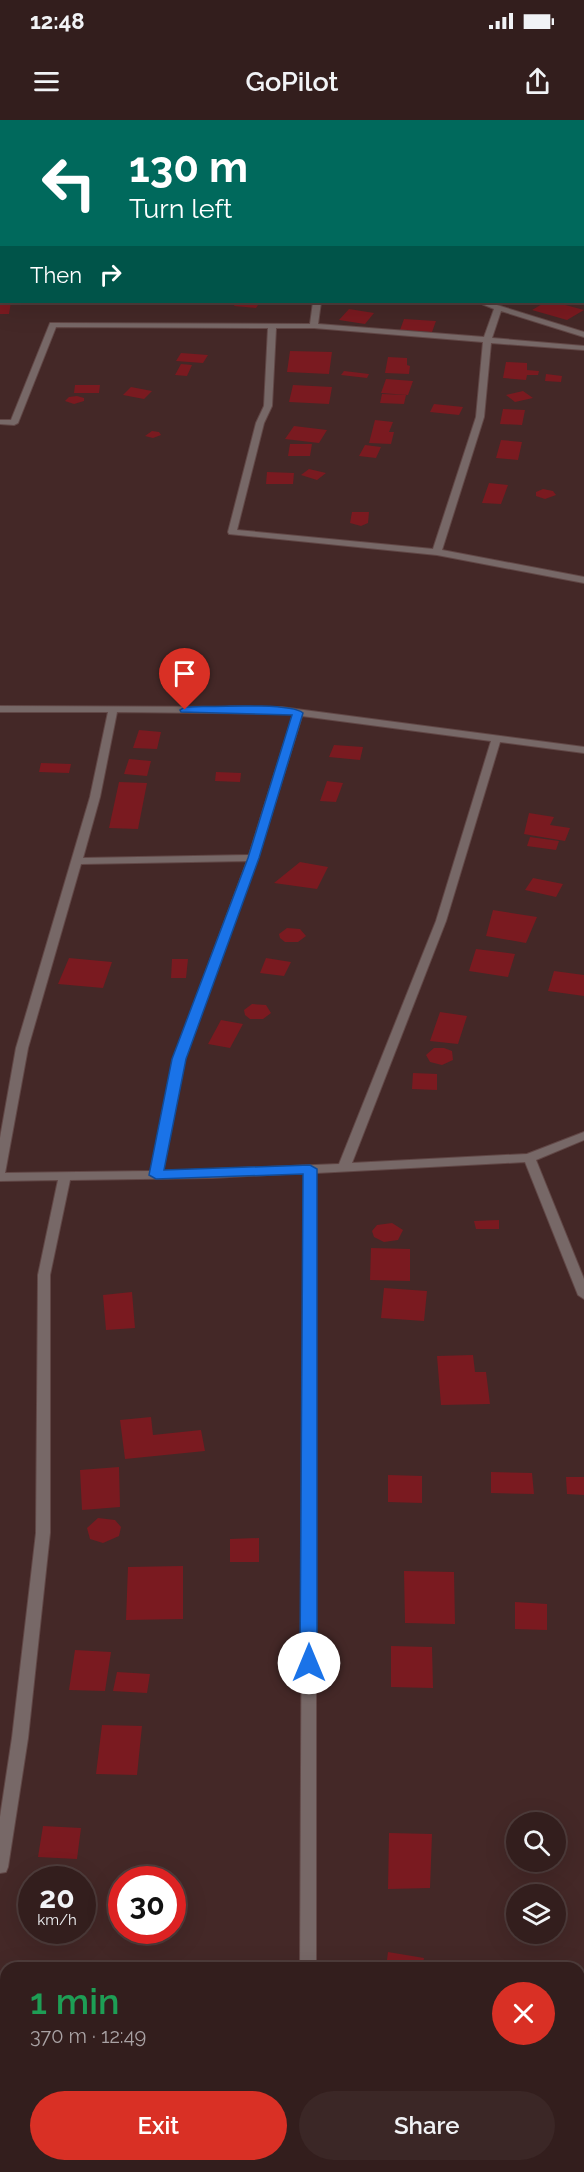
<!DOCTYPE html>
<html lang="en">
<head>
<meta charset="utf-8">
<style>
  body { margin:0; font-family:Raleway,sans-serif; background:#3b2726; color:#f1f3f6; height:100vh; display:flex; flex-direction:column; font-size:22px; white-space:nowrap }
  * { box-sizing:border-box; margin:0 }
  p { font-size:20px; color:#a9a2a4 }
  .icon { flex:none; width:33px; height:33px; fill:none; stroke:currentColor; stroke-width:2; stroke-linecap:round; stroke-linejoin:round }
  .map { position:relative; flex:1; overflow:hidden }
  .sheet { position:absolute; left:0px; top:1842px; width:585px; height:210px; display:flex; flex-direction:column; background:#331e1d; border-radius:18px 18px 0 0; box-shadow:0 6px 24px #0002,0 0 0 2px #4e3c3b }
  .sheet>* { flex:none }
  .guide { position:absolute; left:0px; top:0px; width:585px; height:183px; box-shadow:0 6px 24px #0002,0 0 0 2px #4e3c3b; background:#00695c; color:#fff; overflow:hidden }
  .fabs { position:absolute; left:506px; top:1692px; display:grid; gap:12px }
  .fabs a { display:grid; place-items:center; width:60px; height:60px; border-radius:50%; background:#331e1d; box-shadow:0 6px 24px #0002,0 0 0 2px #4e3c3b; font-size:30px }
  .speed { position:absolute; left:18px; top:1746px; display:flex; gap:12px; font-size:30px; font-weight:700; text-align:center }
  .speed>* { display:grid; place-content:center; width:78px; height:78px; border-radius:50%; background:#331e1d; box-shadow:0 6px 24px #0002,0 0 0 2px #4e3c3b; line-height:1 }
  .speed small { font-size:15px; font-weight:400 }
  .speed .limit { border:9px solid #d22; background:#fff; color:#111 }
  .pin { position:absolute; display:grid; place-items:center; width:51px; height:51px; color:#fff; margin:-62px -26px; border-radius:50% 50% 50% 0; rotate:-45deg; box-shadow:0 0 6px #0007 }
  .pin .icon { rotate:45deg }
  .me { position:absolute; width:66px; margin:-33px; rotate:0deg; stroke-linejoin:round; filter:drop-shadow(0 0 4px #0008) }
  .turn { display:flex; align-items:center; gap:21px; height:126px; padding:0 30px; font-size:27px }
  .turn .icon { width:78px; height:78px; stroke-width:2.5 }
  .turn b { display:block; font-size:42px; line-height:51px }
  .then { display:flex; align-items:center; height:57px; padding:0 30px; background:#0003; gap:12px; font-size:22px }
  .round { display:grid; place-items:center; flex:none; width:63px; height:63px; border-radius:32px; background:#3b2726 }
  .head { display:flex; align-items:center; justify-content:space-between; height:102px; padding:0 30px }
  h1 { font-size:36px; font-weight:600; line-height:45px; color:#1e9e55 }
  .action { display:flex; gap:12px; margin-top:auto; padding:12px 30px }
  .action a { flex:1; height:69px; border-radius:36px; background:#d93025; color:#fff; font-size:24px; font-weight:600; line-height:69px; text-align:center }
  .action a+a { background:#3b2726; color:#f1f3f6 }
  .status { display:flex; justify-content:space-between; align-items:center; height:42px; padding:0 30px; background:#331e1d; direction:ltr }
  .status svg { height:16px; fill:currentColor }
  header { display:flex; justify-content:space-between; align-items:center; height:78px; padding:0 30px; background:#331e1d; font-size:27px; font-weight:600 }
  .map>svg:first-child { display:block }
  .building { fill:#7a1a20 }
  .lines { fill:none; stroke-linecap:round; stroke-linejoin:round }
  .minor-casing { stroke:#614746; stroke-width:2 }
  .minor { fill:#776867; fill-rule:evenodd }
  .route { fill:#1a73e8; stroke:#114b97; stroke-width:1.5 }
</style>
</head>
<body>
<div class="status"><b>12:48</b><svg viewBox="0 0 49 12"><path d="M0 12V9h3v3zM5 12V6h3v6zM10 12V3h3v9zM15 12V0h3v12zM26 1h20v11H26zM47 4h2v5h-2z"/></svg></div>
<header><svg class="icon" aria-label="menu" viewBox="0 0 24 24"><path d="M4 6h16M4 12h16M4 18h16"/></svg>GoPilot<svg class="icon" aria-label="share" viewBox="0 0 24 24"><path d="M12 15V3M7 8l5-5 5 5M5 13v7h14v-7"/></svg></header>
<div class="map">
<svg width="584" height="2052" viewBox="0 0 584 2052">
  <rect width="100%" height="100%" fill="#442827"/>
  <path class="building" d="M0 182H11L9 194H0Z
    M236 182H260L256 188 234 186Z
    M544 183 553 185 558 183 584 190 567 200 532 190Z
    M349 189 374 193 365 204 339 200Z
    M404 199 436 201 432 212 400 210Z
    M290 231 332 232 329 254 287 252Z
    M181 233 208 235 203 243 176 241Z
    M388 237 407 238V245L410 246 409 254 385 253Z
    M506 242 527 243V250L539 251 538 255H527L526 260 503 258Z
    M181 244 192 245 187 256 175 255Z
    M344 251 369 254 367 258 341 255Z
    M546 254 562 256 561 262 545 261Z
    M386 259 413 261 408 275 381 273Z
    M75 265H100L99 273H74Z
    M293 265 332 267 329 284 289 282Z
    M131 267 152 271 144 279 123 275Z
    M523 271 533 278 515 282 506 275Z
    M382 274 406 275 404 284 380 283Z
    M77 276 84 278V281L74 284 65 281 69 277Z
    M434 284 463 287 459 295 430 292Z
    M503 289 525 290 522 305 500 304Z
    M375 300 393 302 389 312H394L391 324 369 323Z
    M294 306 327 310 319 323 285 319Z
    M152 311 159 312 161 315 153 318 145 316Z
    M501 320 522 322 518 340 496 338Z
    M290 324H312L310 336H288Z
    M365 325 381 327 376 338 359 336Z
    M309 349 326 353 317 360 301 355Z
    M267 352 294 353 293 364H266Z
    M489 363 508 365 501 384 482 383Z
    M543 369 553 371 556 375 545 379 536 376V372Z
    M352 392H369L368 403 361 406 350 403Z
    M139 610 161 612 157 629 133 628Z
    M334 625 363 627 360 640 329 637Z
    M129 639 151 641 147 656 124 654Z
    M41 643 71 644 69 653 39 652Z
    M216 652 241 653 240 662 215 661Z
    M327 661 343 663 336 682 320 681Z
    M119 662 147 663 138 709 109 708Z
    M529 693 554 697 550 705 570 708 565 721 524 714Z
    M530 717 559 721 556 730 527 726Z
    M300 742 328 747 317 769 274 763Z
    M533 758 563 764 556 777 525 770Z
    M493 790 537 797 526 823 486 816Z
    M287 808 300 809 306 816 298 822H285L280 818 279 814Z
    M476 829 515 834 508 857 469 851Z
    M69 838 112 842 103 868 58 864Z
    M266 838 291 842 284 856 260 853Z
    M172 839H188L186 858H171Z
    M554 851 584 855V876L548 871Z
    M252 884 266 885 271 893 263 899H250L245 895 244 890Z
    M440 892 467 896 458 924 430 921Z
    M221 900 243 904 230 928 208 924Z
    M434 928H444L452 931 453 940 442 945 430 942 426 935Z
    M413 953 437 954V970L412 969Z
    M499 1100V1109H476L474 1101Z
    M392 1103 403 1110 398 1120 384 1122 374 1117 372 1111 377 1105Z
    M371 1128 410 1129V1161L370 1160Z
    M384 1168 427 1171 424 1201 381 1198Z
    M132 1172 135 1208 106 1210 103 1175Z
    M473 1235 475 1252H486L490 1284 441 1285 437 1236Z
    M151 1297 153 1315 201 1310 205 1331 125 1339 120 1300Z
    M119 1347 120 1387 82 1390 80 1350Z
    M491 1352 532 1353 534 1374 491 1373Z
    M388 1355 422 1356V1383L388 1382Z
    M566 1357H584V1375L567 1374Z
    M98 1398 115 1400 121 1407 119 1416 103 1423 90 1419 87 1408Z
    M259 1418V1442H230V1419Z
    M183 1446V1499L126 1500 128 1447Z
    M404 1451 454 1452 455 1504 405 1503Z
    M515 1482 547 1484V1510L515 1509Z
    M391 1526 432 1527 433 1568 391 1567Z
    M75 1530 111 1532 105 1571 69 1570Z
    M117 1552 150 1554 147 1573 113 1571Z
    M102 1605 142 1606 137 1655 96 1654Z
    M43 1706 81 1708 77 1739 38 1737Z
    M389 1713 432 1714 430 1768 388 1769Z
    M388 1832 424 1838 422 1848H386Z"/>
  <g class="lines">
    <defs>
      <path id="minor" d="M116 0H122V2H116Z
        M522 0H528L529 2H522Z
        M0 113H2V117H0Z
        M313 182H321L318 204 484 217 494 189 477 182H487L584 212V217L501 191 492 218 584 226V230L491 223 484 297 442 430 584 457V463L437 435 229 414 228 412 256 303 264 286 268 208 56 207 18 303 14 305 0 304V300H11L50 203 310 204ZM276 208H314L483 222 476 297 433 429 237 410 264 303 272 286Z
        M0 586 281 587 584 627V633L500 622 446 801 352 1043 527 1034 584 1012V1020L536 1040 584 1159V1179L578 1175 525 1042 316 1053V1848H300L304 1053 212 1058 70 1060 50 1155V1413L28 1618 8 1747 6 1752 0 1753V1697L12 1618 36 1413 38 1155 58 1060 0 1061V1018L16 928 90 677 108 592H0ZM117 592 293 594 249 735 83 738 100 677ZM302 596 491 621 436 801 339 1044 163 1051 185 939 258 738ZM247 741 173 939 151 1051 5 1053 28 928 81 744Z
        M584 1990V2006L579 2008V1992Z
        M323 2046H341L343 2052H325Z
        M448 2046H478L474 2052H445Z"/>
    </defs>
    <use href="#minor" class="minor-casing"/>
    <use href="#minor" class="minor"/>
  </g>
  <path class="route" d="M185 587C206 587 291 582 303 593L259 738 186 939 164 1050 310 1045 317 1049V1543L315 1547 309 1549 303 1547 300 1543 303 1054 156 1059 149 1055 172 939 248 738 292 595 181 592 180 590Z"/>
</svg>
<div class="fabs">
<a><svg class="icon" aria-label="search" viewBox="0 0 24 24"><circle cx="10" cy="10" r="6"/><path d="M15 15l6 6"/></svg></a>
<a><svg class="icon" aria-label="layers" viewBox="0 0 24 24"><path d="M12 4l9 5-9 5-9-5zM3 14l9 5 9-5"/></svg></a>
</div>
<div class="speed"><div>20<small>km/h</small></div><div class="limit">30</div></div>
<div class="pin" style="left:185px;top:590px;background:#d93025"><svg class="icon" aria-label="arrive" viewBox="0 0 24 24"><path d="M6 21V4h12l-3 4 3 4H6"/></svg></div>
<svg class="me" style="left:309px;top:1543px" viewBox="-20 -20 40 40"><circle r="19" fill="#fff"/><path d="M0-13L10 11 0 6-10 11z" fill="#1a73e8"/></svg>
<div class="guide">
<div class="turn"><svg class="icon" aria-label="left" viewBox="0 0 24 24"><path d="M17 20v-9H6M10 6l-5 5 5 5"/></svg><div><b>130 m</b>Turn left</div></div>
<div class="then">Then<svg class="icon" aria-label="right" viewBox="0 0 24 24"><path d="M7 20v-9h11M14 6l5 5-5 5"/></svg></div>
</div>
<section class="sheet">
<div class="head"><div><h1>1 min</h1><p>370 m · 12:49</p></div><a class="round" style="background:#d93025;color:#fff"><svg class="icon" aria-label="close" viewBox="0 0 24 24"><path d="M6 6l12 12M18 6L6 18"/></svg></a></div>
<div class="action"><a>Exit</a><a>Share</a></div>
</section>
</div>
</body>
</html>
